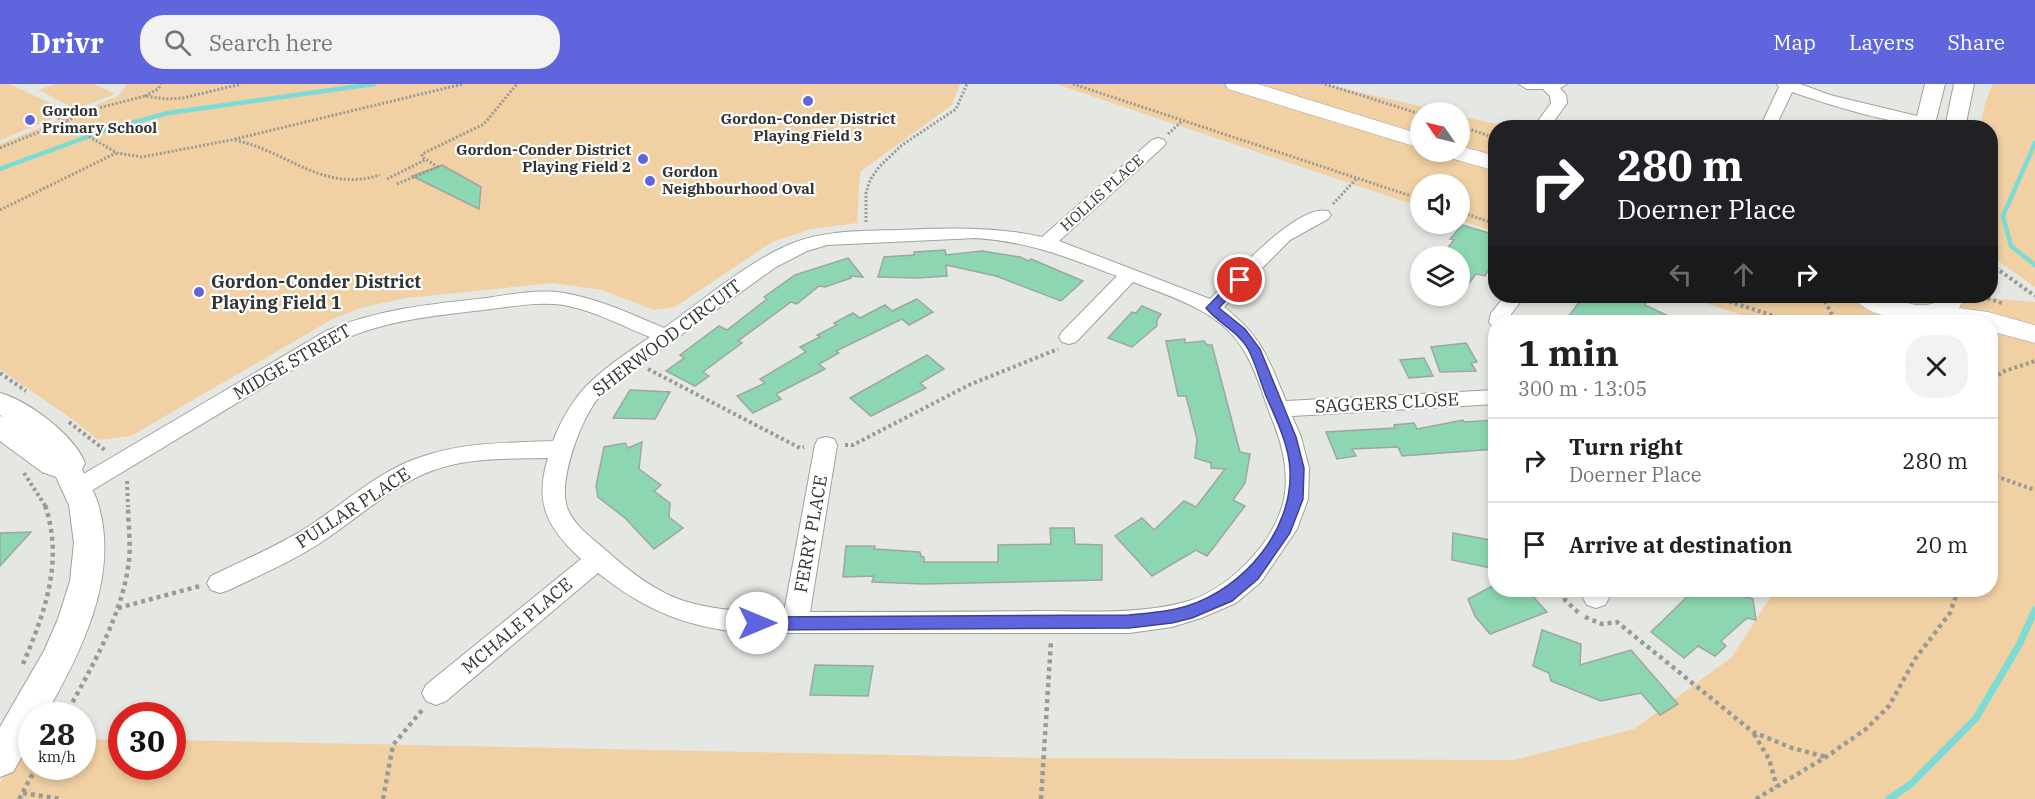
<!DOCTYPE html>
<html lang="en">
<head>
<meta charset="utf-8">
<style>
  body { margin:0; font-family:"IBM Plex Serif",serif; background:#f2f2f2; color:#202124; height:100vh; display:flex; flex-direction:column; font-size:22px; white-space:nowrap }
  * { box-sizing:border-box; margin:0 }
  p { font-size:20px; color:#757577 }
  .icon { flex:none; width:33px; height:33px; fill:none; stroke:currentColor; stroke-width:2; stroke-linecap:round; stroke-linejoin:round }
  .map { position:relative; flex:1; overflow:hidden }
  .drawer { position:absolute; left:1488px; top:231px; width:510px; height:282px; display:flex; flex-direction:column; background:#fff; border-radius:24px; box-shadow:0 3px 9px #0003 }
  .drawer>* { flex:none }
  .guide { position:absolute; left:1488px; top:36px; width:510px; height:183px; border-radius:24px; box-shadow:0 3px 9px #0003; background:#202124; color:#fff; overflow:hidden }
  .needle { width:39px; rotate:304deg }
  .controls { position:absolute; left:1410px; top:18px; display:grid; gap:12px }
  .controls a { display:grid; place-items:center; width:60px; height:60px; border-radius:50%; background:#fff; box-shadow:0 3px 9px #0003; font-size:30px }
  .speed { position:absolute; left:18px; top:618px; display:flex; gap:12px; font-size:30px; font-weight:700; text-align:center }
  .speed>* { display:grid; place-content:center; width:78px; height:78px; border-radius:50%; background:#fff; box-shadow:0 3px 9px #0003; line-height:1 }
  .speed small { font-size:15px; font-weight:400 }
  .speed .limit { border:9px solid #d22; background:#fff; color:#111 }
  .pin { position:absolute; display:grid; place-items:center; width:51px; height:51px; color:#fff; margin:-26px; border:3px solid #fff; border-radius:50%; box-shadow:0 2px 6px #0007 }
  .me { position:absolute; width:66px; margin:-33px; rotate:90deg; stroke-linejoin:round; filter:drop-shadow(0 0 4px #0008) }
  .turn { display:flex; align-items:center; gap:21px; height:126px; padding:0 30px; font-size:27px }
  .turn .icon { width:78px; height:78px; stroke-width:2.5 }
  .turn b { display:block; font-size:42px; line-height:51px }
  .lanes { display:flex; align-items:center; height:57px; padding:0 30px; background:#0003; justify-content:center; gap:30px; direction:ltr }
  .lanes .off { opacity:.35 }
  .round { display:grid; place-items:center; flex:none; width:63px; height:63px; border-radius:24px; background:#f2f2f2 }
  .overview { display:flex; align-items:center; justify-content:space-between; height:102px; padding:0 30px }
  h1 { font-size:36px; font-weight:700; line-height:45px }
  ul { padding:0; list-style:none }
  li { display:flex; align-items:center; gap:18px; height:84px; padding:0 30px; border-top:2px solid #e0e0e0 }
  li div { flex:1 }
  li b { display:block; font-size:22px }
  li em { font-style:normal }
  header { display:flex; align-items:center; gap:36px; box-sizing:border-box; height:84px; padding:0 30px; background:#5e65dd; color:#fff }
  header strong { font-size:28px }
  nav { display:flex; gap:33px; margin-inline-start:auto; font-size:21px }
  .search { width:420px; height:54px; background:#f2f2f2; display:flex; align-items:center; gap:15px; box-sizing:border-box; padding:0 21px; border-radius:24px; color:#757577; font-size:22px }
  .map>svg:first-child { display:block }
  .green { fill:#f1d0a3 }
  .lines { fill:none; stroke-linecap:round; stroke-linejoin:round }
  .stream-far1 { stroke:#7cdbd5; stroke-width:4.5 }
  .stream { stroke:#7cdbd5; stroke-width:7 }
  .building { fill:#8cd7b1; stroke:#9fa5a1; stroke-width:1.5 }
  .minor-casing { stroke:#9fa29c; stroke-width:2 }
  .tertiary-casing { stroke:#9fa29c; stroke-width:2 }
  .secondary-casing { stroke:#9fa29c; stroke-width:1 }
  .path-far2 { stroke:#989a96; stroke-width:3; stroke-dasharray:2 2; stroke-linecap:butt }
  .path-far1 { stroke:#989a96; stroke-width:4; stroke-dasharray:3 3; stroke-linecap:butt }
  .path { stroke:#989a96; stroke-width:4.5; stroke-dasharray:4 4; stroke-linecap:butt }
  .minor { fill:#fff; fill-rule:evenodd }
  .tertiary { fill:#fff; fill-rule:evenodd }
  .secondary { fill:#fff; fill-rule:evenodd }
  .route { fill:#5e65dd; stroke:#3d4290; stroke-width:1.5 }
  .poi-dot { fill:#5e65dd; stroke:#fff; stroke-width:2 }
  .labels { text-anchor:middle; stroke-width:4.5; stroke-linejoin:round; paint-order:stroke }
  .far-poi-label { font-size:15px; font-weight:bold; fill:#323431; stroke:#fff; text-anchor:start }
  .far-street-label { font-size:15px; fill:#323431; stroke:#fff }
  .poi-label { font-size:18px; font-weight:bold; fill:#323431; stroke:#fff; text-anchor:start }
  .street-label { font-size:18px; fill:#323431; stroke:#fff }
</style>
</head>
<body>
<header>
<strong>Drivr</strong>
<div class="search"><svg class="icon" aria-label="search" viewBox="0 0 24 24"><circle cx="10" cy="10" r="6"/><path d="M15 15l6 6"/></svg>Search here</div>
<nav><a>Map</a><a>Layers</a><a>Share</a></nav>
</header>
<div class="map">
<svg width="2035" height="715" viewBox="0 0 2035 715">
  <rect width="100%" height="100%" fill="#e5e8e2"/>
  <path class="green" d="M0 0H10L69 28 0 56Z
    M55 0H94L115 10 76 25 39 6Z
    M127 0H960L952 21 860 88 857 139 811 145 772 158 675 223 654 226 602 206 553 199 406 214 360 224 331 236 131 352 98 356 76 338 0 285V60L118 12Z
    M1056 0H1324L1445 28H1420V68H1460V32L1509 43 1496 44 1495 148 1460 136V100H1420V123Z
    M1993 0H2035V203L1991 172 1990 44 1980 43 1986 16Z
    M1684 212H1964L2035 218V715H0V699L26 654H31L32 682H82L83 655 121 656 122 682H172L173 656 1039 674 1514 676 1634 645 1732 573 1775 506H1990V238H1755L1751 234Z"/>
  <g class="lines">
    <path class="stream-far1" d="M2035 59 2003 132 2011 162 2035 181
      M0 85 103 47 168 29 374 0"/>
    <path class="stream" d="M1889 715 1911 700 1976 634 2019 561 2035 526"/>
  </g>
  <path class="building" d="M442 81 481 103 479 125 412 92Z
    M1462 141 1496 151V174L1485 192 1476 190 1460 211V172L1445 167 1454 156 1450 155Z
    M945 166 946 171 982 167 1020 173 1029 177 1031 175 1083 197 1061 217 996 192 946 181 947 192 917 194 878 193 884 173 914 171V168Z
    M848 174 863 193 850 192 851 194 825 203 819 202 797 220 791 218 738 257 742 259 703 288 709 292 695 302 666 287 684 274 680 271 696 259 719 242 727 246 767 215 764 213 795 191Z
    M1592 212H1621L1630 215 1633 212 1647 217 1645 221 1681 238H1564L1581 216 1586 218Z
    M917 215 933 228 909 241 902 235 836 267 839 269 819 280 825 285 776 310 781 315 753 329 737 312 765 299 760 295 806 268 800 263 820 253 817 251 837 241 834 239 853 229 860 234 885 221 892 227Z
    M1142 222 1161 230 1157 236V242L1132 263 1108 254 1132 228 1136 229Z
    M1185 255V259L1204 257 1207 261H1212L1240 368 1250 370 1245 399 1233 416 1245 422 1207 472 1196 466 1152 492 1115 452 1142 434 1154 446 1184 417 1196 423 1225 385 1211 384V379L1195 374 1197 355 1186 312H1178L1166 257Z
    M1466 259 1477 278 1471 279 1476 287 1440 288 1431 263Z
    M927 271 944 285 920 299 926 304 871 332 850 314Z
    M1424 274 1433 292 1409 294 1400 276Z
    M630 306 670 308 655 335 613 334Z
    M1463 336 1464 338 1496 336V365L1402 372 1398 363 1352 365 1356 372 1337 375 1326 348 1395 344 1394 341 1414 339 1417 345Z
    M642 358 639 385 661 401 654 407 670 419 669 433 683 444 654 465 625 434 598 413 596 402 604 363 625 359 628 364Z
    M1050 444H1074L1075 460 1102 461V496L924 500 872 498 874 492 843 493 846 462H875L874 465 920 468 921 472 924 473V478H998V461L1051 460Z
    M31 448 0 482V449Z
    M1453 449 1496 457V485L1452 476Z
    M1496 500V506H1506L1512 511 1527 506 1547 528 1490 550 1475 532 1468 515Z
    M1694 506H1722L1753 515 1756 536 1747 534 1721 557 1726 562 1715 572 1698 562 1684 574 1651 548Z
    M1542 546 1581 560 1580 581 1631 566 1678 620 1660 631 1641 609 1601 617 1551 597 1549 589 1533 582Z
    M815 581 873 582 868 612 810 611Z"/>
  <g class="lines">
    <defs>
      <path id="minor" d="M1519 0H1567L1560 4 1566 11 1567 19 1549 44H1533L1551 19 1550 12 1543 5H1527Z
        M1777 0H1800L1830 11 1954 41 1956 44C1903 44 1842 25 1792 8L1776 42 1756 44 1763 37 1779 3Z
        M1158 54 1164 56 1166 59 1164 62 1059 157 1210 215C1232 193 1297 119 1328 127L1331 131 1328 135 1290 156 1224 223C1263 254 1267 272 1286 317L1496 306V320L1292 332 1301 353 1309 384 1308 415 1297 445 1261 498 1236 519 1201 534 1172 543 1129 549H747C686 543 646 527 598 489L446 617 436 621 426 617 422 609 426 601 581 475C547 444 534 419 548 374 511 375 470 373 434 386 394 400 362 431 326 455 296 476 262 490 229 506L220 509 211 506 207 499 211 492C244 476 278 462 309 442 345 419 377 388 418 374 462 358 507 359 553 357 575 301 603 286 650 253 622 242 595 227 564 221 537 217 510 223 483 226 433 232 386 236 340 257L86 410 78 413 70 410 66 404 70 398 326 247C378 225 431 220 487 214 512 210 538 205 564 209 599 215 631 230 664 244 702 217 750 176 793 159 826 146 863 147 897 146 947 144 994 142 1042 153L1152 56ZM976 154C1032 158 1066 173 1117 192L1062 248 1059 253 1062 258 1069 260 1076 258 1133 198C1172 213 1220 227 1243 265 1257 287 1264 316 1274 340 1283 363 1289 390 1284 415 1275 459 1227 507 1185 518 1137 531 1085 527 1036 527 961 528 885 528 810 528L837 361 834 355 826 353 818 355 815 361 784 528C751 528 716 527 684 517 656 508 630 488 608 468 595 456 576 444 568 426 557 401 578 345 592 323 596 315 604 309 610 302L776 183 807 167 827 161Z
        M1505 212H1525L1511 230 1509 238H1496V243L1492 242 1489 238 1491 229Z
        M1584 506H1608L1609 514 1605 521 1596 524 1587 521 1583 514Z"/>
      <path id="tertiary" d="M1925 0H1945L1934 44H1914Z
        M1954 0H1974L1965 44H1945Z
        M0 309C29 317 74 351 85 379L82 385C87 397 96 410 99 423 119 495 80 570 45 632H32V655L13 688 0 693V643L44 567 58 535 70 497 74 459 69 421 56 393 42 388 0 357V332L3 333 0 331Z"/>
      <path id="secondary" d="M1225 0H1258L1420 50V64L1228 5Z
        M1460 62 1496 72V87L1446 73 1442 68H1460Z
        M1852 212C1862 211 1877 209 1887 212 1903 217 1916 225 1934 219V212H1960L1962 219 1959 224 1988 228 2035 241V259L1990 247V238C1955 238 1875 245 1852 212Z"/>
    </defs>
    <use href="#minor" class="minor-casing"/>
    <use href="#tertiary" class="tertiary-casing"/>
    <use href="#secondary" class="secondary-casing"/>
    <path class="path-far2" d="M1073 0 1420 115
      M1325 0 1420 30
      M145 12 158 5 161 0
      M58 34 117 69 142 73 231 56 463 0
      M1460 42 1496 54
      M1168 50 1182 37
      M235 56C289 68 323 109 380 91
      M0 64 95 25 145 12 166 15 183 14 241 0
      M387 95 425 76
      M397 100 438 83 422 73V70L484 40 517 0
      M1333 120 1357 94
      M0 126 116 69
      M1460 128 1496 140
      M866 138V109L870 96 879 83 902 61 956 25 967 0
      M1990 180 2002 188"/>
    <path class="path-far1" d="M2000 187 2035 212
      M1712 212 1793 238
      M1822 212 1836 238
      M1982 212 2004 220
      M648 285 800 364 804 363
      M0 289 26 307
      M1990 300 2002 288 2035 277
      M69 338 106 367
      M845 361H853L969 301 1058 265
      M24 389 46 423
      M1990 390 2035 406
      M127 397 128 423"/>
    <path class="path" d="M1565 506V516L1579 529
      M118 524 200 502
      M1585 533 1602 540 1617 538 1753 648 1792 664 1826 673
      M23 580C45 528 64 477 45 421
      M65 632C91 584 122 533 129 477 131 460 128 439 128 421
      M1754 650 1769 675 1777 703
      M23 709 61 715
      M19 715 37 682
      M383 715 393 661 423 625
      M1041 715 1051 557
      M1756 715 1826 673 1866 645 1889 622 1915 575 1950 529 1958 506"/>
    <use href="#minor" class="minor"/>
    <use href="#tertiary" class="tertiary"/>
    <use href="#secondary" class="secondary"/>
  </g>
  <path class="route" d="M1240 193 1245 196 1219 224 1245 245 1260 265 1296 353 1304 384 1303 415 1290 449 1258 495 1232 517 1192 534 1172 539 1129 544 757 546 751 544 749 539 751 535 757 533 1129 531C1148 529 1169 528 1187 522 1244 504 1293 446 1290 386 1289 361 1276 335 1266 312 1260 297 1256 280 1248 265 1238 247 1219 240 1206 224L1235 194Z"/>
  <g class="poi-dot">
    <circle cx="808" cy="17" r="6"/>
    <circle cx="30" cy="36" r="6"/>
    <circle cx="643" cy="75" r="6"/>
    <circle cx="650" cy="97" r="6"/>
    <circle cx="199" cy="208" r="6"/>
  </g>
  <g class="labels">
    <g class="far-poi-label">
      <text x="42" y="32">Gordon<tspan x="42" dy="17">Primary School</tspan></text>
      <text x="808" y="40" text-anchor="middle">Gordon-Conder District<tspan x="808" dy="17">Playing Field 3</tspan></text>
      <text x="631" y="71" text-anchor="end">Gordon-Conder District<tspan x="631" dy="17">Playing Field 2</tspan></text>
      <text x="662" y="93">Gordon<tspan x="662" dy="17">Neighbourhood Oval</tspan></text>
    </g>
    <g class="far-street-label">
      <text transform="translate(1102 109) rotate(-42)" y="5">HOLLIS PLACE</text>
    </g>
    <g class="poi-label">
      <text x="211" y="204">Gordon-Conder District<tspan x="211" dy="21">Playing Field 1</tspan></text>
    </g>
    <g class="street-label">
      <text transform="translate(667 254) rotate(-37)" y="6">SHERWOOD CIRCUIT</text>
      <text transform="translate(292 278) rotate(-30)" y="6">MIDGE STREET</text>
      <text transform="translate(1387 319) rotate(-3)" y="6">SAGGERS CLOSE</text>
      <text transform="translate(353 424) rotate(-33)" y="6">PULLAR PLACE</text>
      <text transform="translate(811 450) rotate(-80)" y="6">FERRY PLACE</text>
      <text transform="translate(517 542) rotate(-40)" y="6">MCHALE PLACE</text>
    </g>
  </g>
</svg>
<div class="controls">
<a><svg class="needle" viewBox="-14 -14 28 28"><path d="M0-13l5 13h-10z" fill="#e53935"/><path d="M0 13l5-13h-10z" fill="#757577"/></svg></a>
<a><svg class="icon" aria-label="sound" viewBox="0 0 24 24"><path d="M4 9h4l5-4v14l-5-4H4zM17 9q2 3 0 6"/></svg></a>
<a><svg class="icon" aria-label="layers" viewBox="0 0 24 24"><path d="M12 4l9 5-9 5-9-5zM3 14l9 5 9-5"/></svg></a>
</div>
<div class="speed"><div>28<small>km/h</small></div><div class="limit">30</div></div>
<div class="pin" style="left:1240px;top:196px;background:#d93025"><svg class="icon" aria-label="arrive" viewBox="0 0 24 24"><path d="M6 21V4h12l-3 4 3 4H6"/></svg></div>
<svg class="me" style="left:757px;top:539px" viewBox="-20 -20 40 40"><circle r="19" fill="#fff"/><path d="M0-13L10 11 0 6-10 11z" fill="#5e65dd"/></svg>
<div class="guide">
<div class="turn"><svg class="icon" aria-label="right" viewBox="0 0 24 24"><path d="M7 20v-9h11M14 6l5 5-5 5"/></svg><div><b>280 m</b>Doerner Place</div></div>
<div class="lanes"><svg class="icon off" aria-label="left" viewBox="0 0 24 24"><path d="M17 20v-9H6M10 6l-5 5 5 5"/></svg><svg class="icon off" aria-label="ahead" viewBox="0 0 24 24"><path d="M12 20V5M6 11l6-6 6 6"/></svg><svg class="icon" aria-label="right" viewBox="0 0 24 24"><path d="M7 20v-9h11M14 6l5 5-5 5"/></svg></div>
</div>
<section class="drawer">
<div class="overview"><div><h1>1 min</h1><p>300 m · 13:05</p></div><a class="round"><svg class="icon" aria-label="close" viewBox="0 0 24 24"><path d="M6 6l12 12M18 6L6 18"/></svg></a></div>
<ul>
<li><svg class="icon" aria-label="right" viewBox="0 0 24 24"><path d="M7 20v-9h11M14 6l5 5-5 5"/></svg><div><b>Turn right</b><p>Doerner Place</p></div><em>280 m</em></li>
<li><svg class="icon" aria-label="arrive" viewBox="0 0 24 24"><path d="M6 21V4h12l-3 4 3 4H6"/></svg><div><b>Arrive at destination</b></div><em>20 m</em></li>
</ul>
</section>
</div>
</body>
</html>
